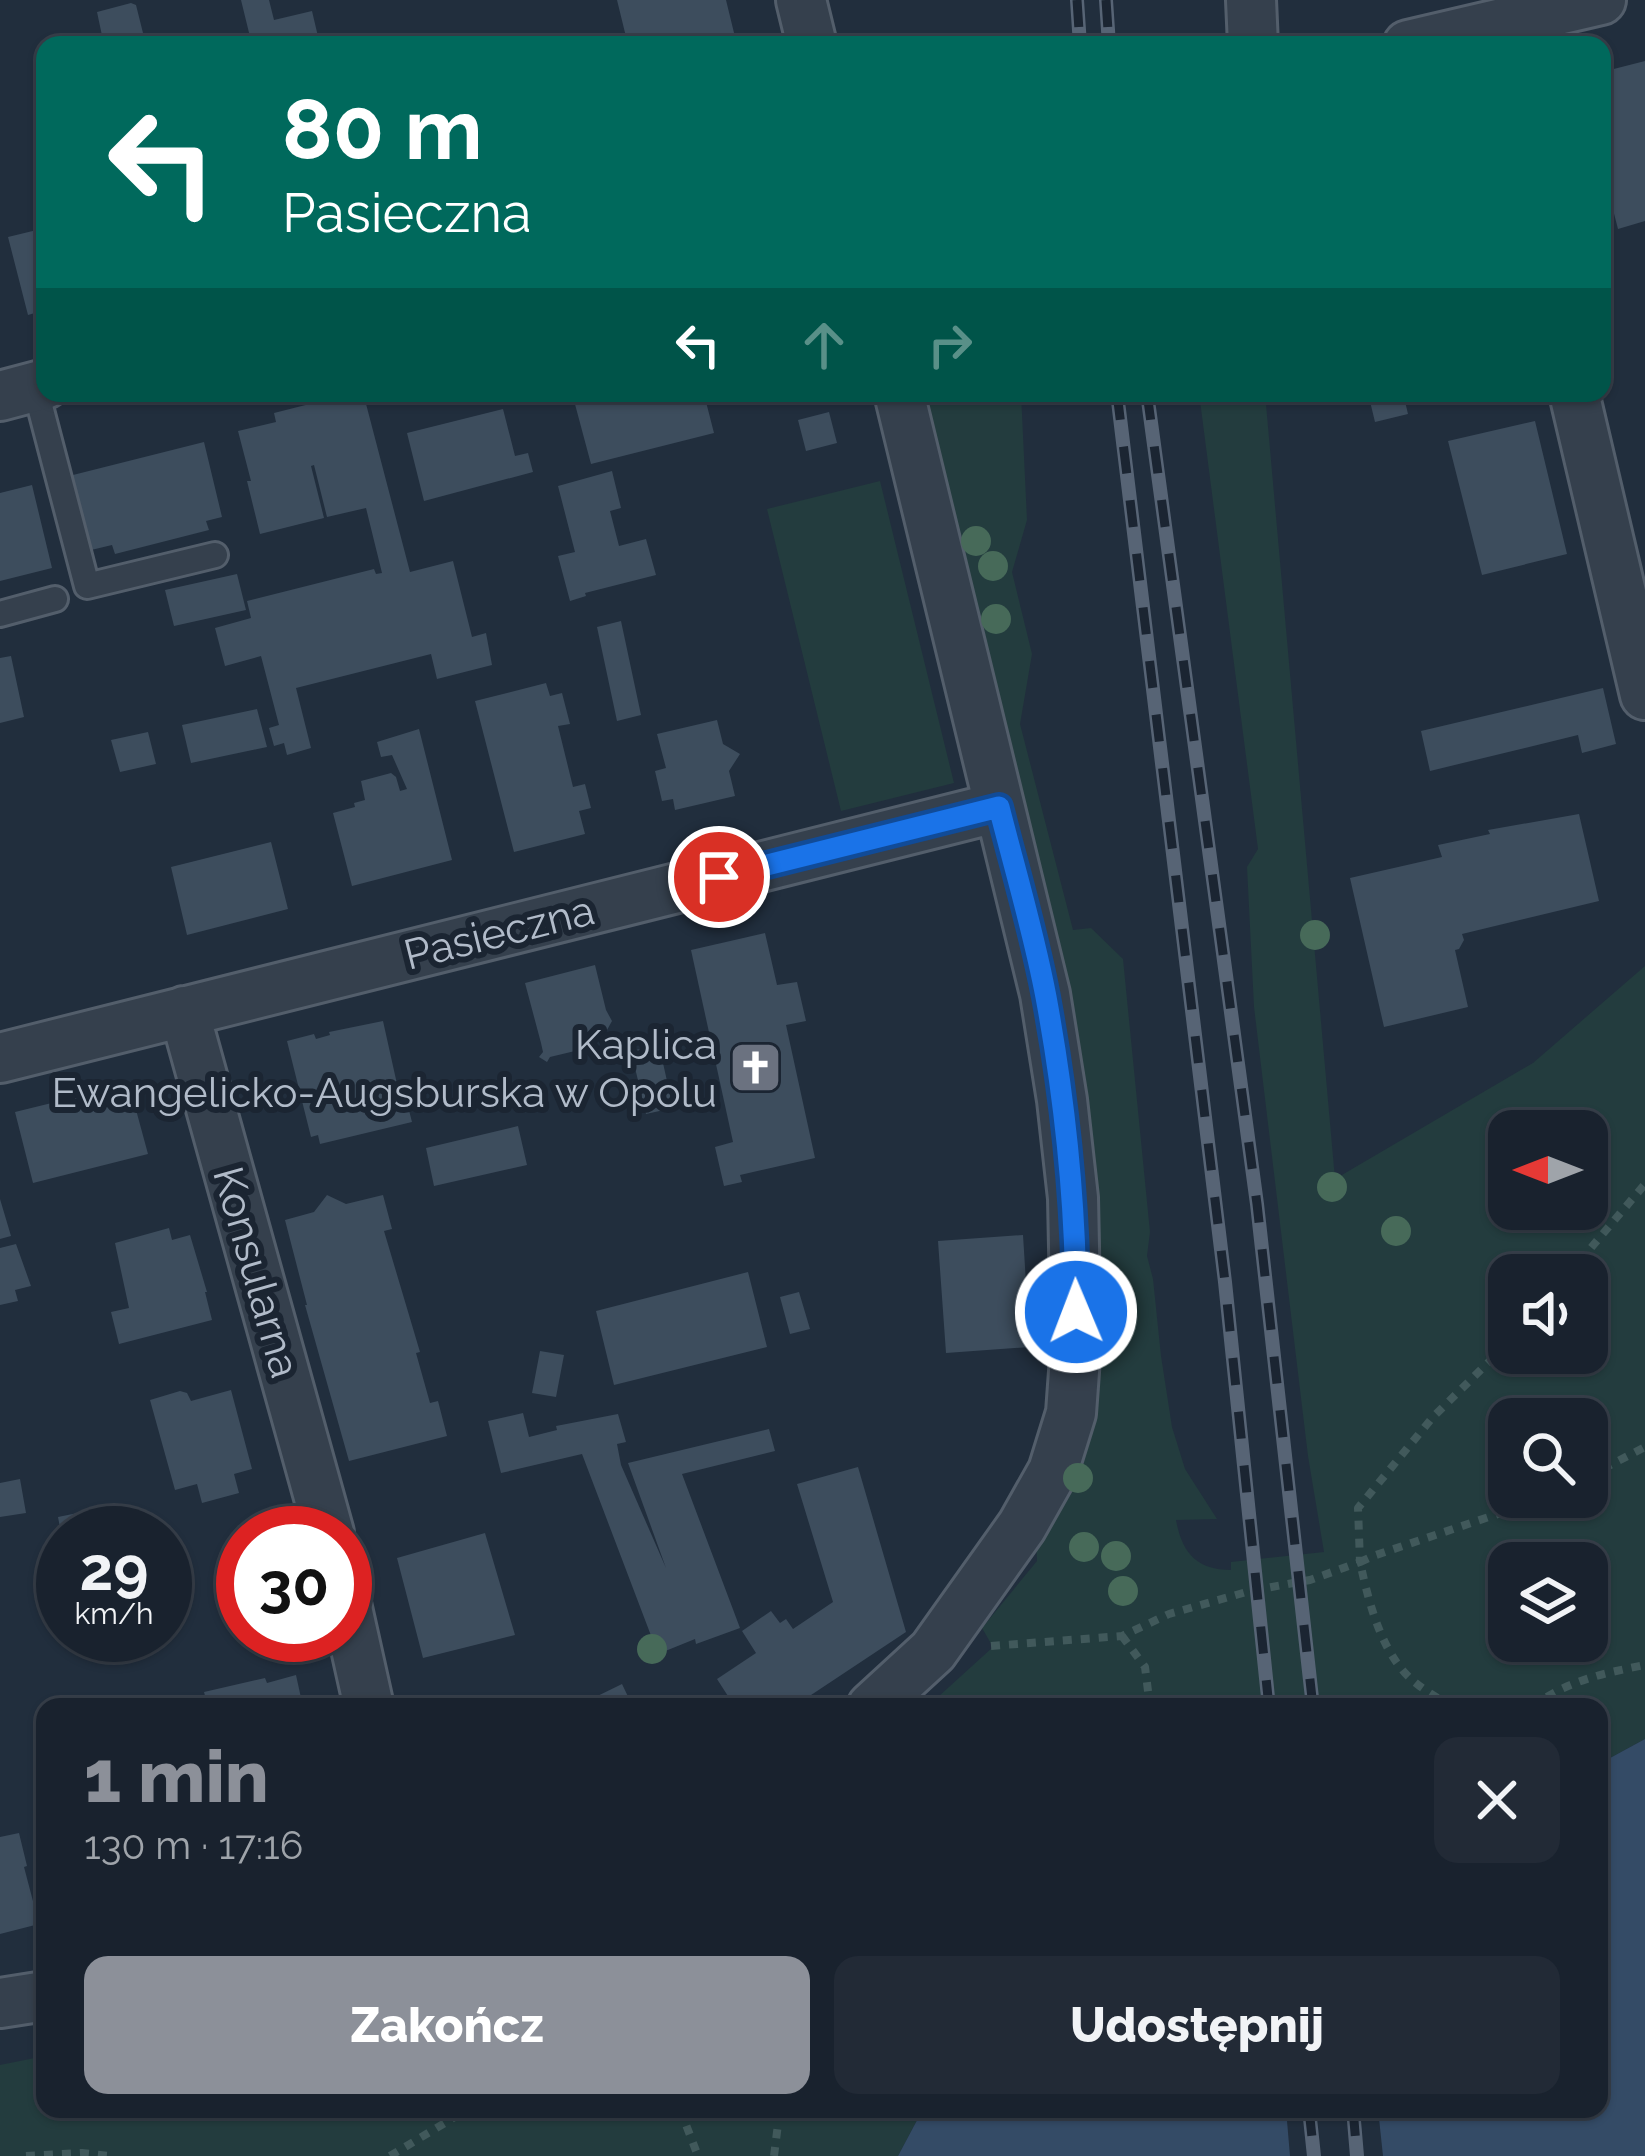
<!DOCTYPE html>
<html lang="pl">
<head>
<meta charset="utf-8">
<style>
  body { margin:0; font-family:Raleway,sans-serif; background:#222a36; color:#f1f3f6; height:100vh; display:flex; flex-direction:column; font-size:45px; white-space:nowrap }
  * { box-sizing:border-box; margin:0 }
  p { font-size:39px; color:#9fa4aa }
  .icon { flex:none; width:66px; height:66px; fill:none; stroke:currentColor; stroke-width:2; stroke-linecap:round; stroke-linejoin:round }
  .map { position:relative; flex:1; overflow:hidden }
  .sheet { position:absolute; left:36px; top:1698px; width:1572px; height:420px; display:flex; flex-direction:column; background:#19222e; border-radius:24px; box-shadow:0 3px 9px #0004,0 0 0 3px #373f4a }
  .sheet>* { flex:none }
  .guide { position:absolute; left:36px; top:36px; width:1575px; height:366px; border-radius:24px; box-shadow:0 3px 9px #0004,0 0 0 3px #373f4a; background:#00695c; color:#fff; overflow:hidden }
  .needle { width:78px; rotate:270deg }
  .controls { position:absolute; left:1488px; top:1110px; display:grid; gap:24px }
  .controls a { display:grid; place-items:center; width:120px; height:120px; border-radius:24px; background:#19222e; box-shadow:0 3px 9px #0004,0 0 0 3px #373f4a; font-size:60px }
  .speed { position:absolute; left:36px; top:1506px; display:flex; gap:24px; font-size:60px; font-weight:700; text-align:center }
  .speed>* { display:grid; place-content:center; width:156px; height:156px; border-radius:50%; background:#19222e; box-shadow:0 3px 9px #0004,0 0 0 3px #373f4a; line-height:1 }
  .speed small { font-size:30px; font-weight:400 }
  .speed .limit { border:18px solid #d22; background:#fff; color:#111 }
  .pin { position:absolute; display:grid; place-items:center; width:102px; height:102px; color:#fff; margin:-51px; border:6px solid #fff; border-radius:50%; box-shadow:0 3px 12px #0007 }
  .me { position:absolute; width:132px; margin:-66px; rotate:359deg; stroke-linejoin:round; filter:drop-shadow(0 0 9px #0008) }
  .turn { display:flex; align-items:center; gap:42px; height:252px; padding:0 48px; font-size:54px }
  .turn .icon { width:156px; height:156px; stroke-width:2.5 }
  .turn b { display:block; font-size:84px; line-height:102px }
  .lanes { display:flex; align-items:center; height:114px; padding:0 48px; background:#0003; justify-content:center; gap:60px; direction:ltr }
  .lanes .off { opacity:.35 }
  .round { display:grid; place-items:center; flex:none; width:126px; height:126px; border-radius:24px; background:#222a36 }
  .overview { display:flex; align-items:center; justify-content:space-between; height:204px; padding:0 48px }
  h1 { font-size:72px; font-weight:800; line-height:90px; color:#8c9099 }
  .action { display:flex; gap:24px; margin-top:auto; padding:24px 48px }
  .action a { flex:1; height:138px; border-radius:24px; background:#8c9099; color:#fff; font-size:48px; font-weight:800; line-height:138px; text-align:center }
  .action a+a { background:#222a36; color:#f1f3f6 }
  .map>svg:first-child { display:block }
  .green { fill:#233c3e; fill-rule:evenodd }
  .water { fill:#344b66 }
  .pier { fill:#212e3d }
  .building { fill:#3d4d5d }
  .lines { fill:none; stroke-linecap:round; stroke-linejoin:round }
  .service-casing { stroke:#535e6b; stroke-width:30 }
  .minor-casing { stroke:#535e6b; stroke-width:54 }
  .path { stroke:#41595b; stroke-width:8; stroke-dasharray:9 9; stroke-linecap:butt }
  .service { stroke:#35404d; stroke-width:24 }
  .minor { stroke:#35404d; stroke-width:48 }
  .rail-casing { stroke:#576475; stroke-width:14 }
  .rail { stroke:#1b2532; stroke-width:9; stroke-dasharray:27; stroke-linecap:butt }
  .tree { fill:#476a59 }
  .route-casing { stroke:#114b97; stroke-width:30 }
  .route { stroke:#1a73e8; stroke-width:21 }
  .labels { text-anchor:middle; stroke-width:12; stroke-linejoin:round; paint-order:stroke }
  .street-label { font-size:42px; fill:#b1bbc9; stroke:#1b2532 }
  .poi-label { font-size:42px; fill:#b1bbc9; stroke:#1b2532; text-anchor:end }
</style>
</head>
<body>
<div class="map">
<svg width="1645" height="2156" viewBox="0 0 1645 2156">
  <rect width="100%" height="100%" fill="#212e3d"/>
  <path class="green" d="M899 393H1021L1027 520 1012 572 1032 654 1020 724 1073 930 1091 928 1123 959 1150 1232 1147 1256 1153 1279 1161 1356 1172 1427 1185 1469 1217 1519 1176 1520C1182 1553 1197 1570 1231 1570V1562L1324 1552 1308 1456 1254 1007 1247 867 1258 849 1199 393H1265L1335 1179 1533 1063 1645 966V1739L1599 1764V1707H927L993 1647 982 1628 1037 1561 1036 1535 1053 1471 1073 1198ZM1509 1131H1587V1209H1509ZM1509 1275H1587V1353H1509ZM1509 1419H1587V1497H1509ZM1509 1563H1587V1641H1509Z
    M880 481 954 783 841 811 767 509Z
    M45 2056V2109H923L898 2156H0V2065Z"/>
  <path class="water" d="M1645 1739V2156H898L923 2109H1599V1764Z"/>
  <path class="pier" d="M1286 2109H1378L1383 2156H1290Z"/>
  <path class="building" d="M241 0H269L274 20 312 11 320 45H252Z
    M617 0H726L736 41 722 45H628Z
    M131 3 136 5 144 37 140 39 141 45H104L97 12Z
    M1645 61V221L1618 229 1602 167V72Z
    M45 228V310L28 315 8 237Z
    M353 393 365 400 410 572 453 561 472 637 486 633 492 665 437 679 431 654 296 688 311 748 287 755 284 743 274 746 269 728 279 725 261 656 225 666 215 628 251 618 247 601 374 569 376 574 382 573 366 508 327 517 314 465 311 466 324 518 260 534 247 481H251L238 431 276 422 274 413Z
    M572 393H695L694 397 705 398 714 433 591 464Z
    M1368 393H1403L1408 414 1375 422Z
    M503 409 515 456 528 453 533 472 424 501 407 433Z
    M829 412 837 443 806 451 798 420Z
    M1535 421 1567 554 1482 575 1448 441Z
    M204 442 222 517 206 521 209 530 115 554 112 545 87 551 69 476Z
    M612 471 621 508 610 511 619 546 646 539 656 575 585 593 586 596 570 601 558 556 575 552 558 486Z
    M32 485 52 568 0 581V493Z
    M237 574 246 610 174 626 165 590Z
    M621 621 641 715 617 721 597 627Z
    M11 656 24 717 0 723V658Z
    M546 683 550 696 562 693 570 724 558 726 573 787 585 784 591 808 579 811 585 834 514 852 475 701Z
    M1603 688 1616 744 1582 753 1578 735 1430 771 1421 731Z
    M257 709 267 747 191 763 182 725Z
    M717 720 723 744 740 754 729 771 735 796 675 810 673 799 662 801 655 771 666 768 657 734Z
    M419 729 452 860 352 886 333 813 355 807 354 803 365 800 361 781 391 773 396 777 400 791 407 789 392 755 381 757 377 742Z
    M148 732 156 764 120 772 111 740Z
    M1579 814 1599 901 1462 934 1464 940 1459 949 1455 950 1468 1007 1384 1027 1350 878 1442 857 1438 845 1490 834 1488 830Z
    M271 842 288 909 187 935 171 867Z
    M765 933 777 985 797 982 806 1021 786 1025 815 1158 740 1175 742 1182 724 1186 715 1147 733 1142 691 950Z
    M595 965 606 1010 612 1021 607 1030 576 1034 578 1043 575 1051 550 1057 547 1062 539 1057 543 1052 541 1043 525 983Z
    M383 1021 397 1084 402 1083 412 1122 320 1144 318 1135 311 1137 287 1041 314 1034 316 1039 330 1035 329 1032Z
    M659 1045 673 1108 646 1114 631 1051Z
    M129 1084 148 1154 33 1183 15 1112Z
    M518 1126 527 1165 434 1186 426 1148Z
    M327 1195 346 1204 383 1195 392 1229 384 1231 420 1352 416 1353 430 1403 438 1401 447 1436 349 1461 305 1305H307L285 1220 314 1212Z
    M0 1199 11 1236 0 1239Z
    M169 1228 172 1240 190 1235 207 1292H205L212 1320 119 1344 111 1312 129 1308 115 1243Z
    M1023 1235 1030 1347 946 1353 938 1241Z
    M16 1244 31 1286 15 1290 18 1301 0 1305V1248Z
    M748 1272 767 1347 614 1385 596 1311Z
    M799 1292 810 1329 790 1334 780 1297Z
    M540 1351 564 1355 556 1397 532 1393Z
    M231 1390 252 1469 234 1474 239 1493 202 1503 197 1484 175 1490 150 1400 180 1391 187 1393 191 1401Z
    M523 1413 529 1437 557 1430 556 1426 618 1414 626 1442 617 1444 621 1465 666 1568 628 1463 769 1429 775 1451 682 1474 740 1628 696 1644 695 1639 658 1654 582 1454 501 1473 488 1421Z
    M858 1467 906 1632 793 1707H735L717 1679 756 1653 742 1631 771 1611 780 1623 786 1619 793 1629 833 1602 797 1484Z
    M20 1479 26 1513 0 1517V1483Z
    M97 1509 102 1533H61L58 1517Z
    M485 1533 515 1635 423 1658 397 1558Z
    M296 1675 303 1707H208L204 1692 265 1678 267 1683Z
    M622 1684 633 1707H575Z
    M19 1833 27 1866 24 1867 39 1924 0 1934V1837Z"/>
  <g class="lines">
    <defs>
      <path id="service" d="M35 387 87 586 215 555
        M0 614 55 599"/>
      <path id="minor" d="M801 0 812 45
        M1251 0 1253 45
        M1408 45 1601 0
        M1574 393 1645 695
        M0 396 45 384
        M184 1011 329 1533
        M0 1058 999 807
        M345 1599 369 1707
        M872 1707 933 1651 1022 1526 1053 1471 1071 1413 1076 1344 1073 1198 1062 1100 1045 994 899 393
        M0 2003 45 1996"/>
    </defs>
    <use href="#service" class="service-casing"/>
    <use href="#minor" class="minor-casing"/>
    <path class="path" d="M1568 1275 1645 1184
      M1587 1477 1645 1447
      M1122 1636 1145 1667 1150 1707
      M991 1646 1122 1636 1169 1614 1250 1591 1310 1580 1360 1562 1358 1508 1433 1417 1509 1342
      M1453 1707C1436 1697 1418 1687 1405 1673 1379 1644 1368 1599 1360 1562L1373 1556 1548 1497
      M1532 1707C1566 1681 1604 1673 1645 1665
      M680 2109 698 2156
      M26 2156 82 2153 110 2156
      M390 2156 468 2109
      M774 2156 779 2116 783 2109"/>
    <use href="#service" class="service"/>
    <use href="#minor" class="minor"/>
    <defs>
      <path id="rail" d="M1077 0 1080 45
        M1106 0 1109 45
        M1117 393 1225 1282 1269 1707
        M1147 393 1257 1204 1313 1707
        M1309 2109 1314 2156
        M1353 2109 1357 2156"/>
    </defs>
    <use href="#rail" class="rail-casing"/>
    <use href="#rail" class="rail"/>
  </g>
  <g class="tree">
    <circle cx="976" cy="541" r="15"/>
    <circle cx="993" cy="566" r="15"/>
    <circle cx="996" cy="619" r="15"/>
    <circle cx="1315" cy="935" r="15"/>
    <circle cx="1332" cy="1187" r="15"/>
    <circle cx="1396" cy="1231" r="15"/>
    <circle cx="1078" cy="1478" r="15"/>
    <circle cx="1084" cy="1547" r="15"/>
    <circle cx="1116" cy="1556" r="15"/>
    <circle cx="1123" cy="1591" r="15"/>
    <circle cx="652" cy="1649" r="15"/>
  </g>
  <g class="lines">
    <defs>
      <path id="route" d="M719 877 999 807C1015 870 1034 933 1046 997 1065 1100 1076 1206 1076 1312"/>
    </defs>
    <use href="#route" class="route-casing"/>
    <use href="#route" class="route"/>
  </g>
  <defs>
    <symbol id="church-square" viewBox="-11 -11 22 22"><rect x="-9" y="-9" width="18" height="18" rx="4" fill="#6b7280" stroke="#1b2532"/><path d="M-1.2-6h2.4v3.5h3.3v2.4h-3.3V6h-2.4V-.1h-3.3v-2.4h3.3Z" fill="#fff"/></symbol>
  </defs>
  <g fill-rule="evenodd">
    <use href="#church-square" x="726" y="1038" width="59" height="59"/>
  </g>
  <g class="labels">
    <g class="street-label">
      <text transform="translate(499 932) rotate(-14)" y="15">Pasieczna</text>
      <text transform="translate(257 1272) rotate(74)" y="15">Konsularna</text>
    </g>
    <g class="poi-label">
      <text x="717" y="1059">Kaplica<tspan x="717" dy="48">Ewangelicko-Augsburska w Opolu</tspan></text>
    </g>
  </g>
</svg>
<div class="controls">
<a><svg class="needle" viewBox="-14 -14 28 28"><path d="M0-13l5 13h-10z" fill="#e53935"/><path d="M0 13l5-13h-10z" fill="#9fa4aa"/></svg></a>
<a><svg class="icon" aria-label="sound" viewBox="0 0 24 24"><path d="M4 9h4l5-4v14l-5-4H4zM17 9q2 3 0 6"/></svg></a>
<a><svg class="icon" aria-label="search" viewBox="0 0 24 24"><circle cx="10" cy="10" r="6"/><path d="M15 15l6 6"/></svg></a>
<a><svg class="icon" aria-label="layers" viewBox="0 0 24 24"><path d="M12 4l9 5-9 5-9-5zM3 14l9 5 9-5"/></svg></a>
</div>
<div class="speed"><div>29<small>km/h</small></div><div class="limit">30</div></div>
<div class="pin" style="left:719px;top:877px;background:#d93025"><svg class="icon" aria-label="arrive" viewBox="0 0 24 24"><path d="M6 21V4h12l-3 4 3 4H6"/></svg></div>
<svg class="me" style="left:1076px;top:1312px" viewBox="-20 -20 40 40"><circle r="17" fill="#1a73e8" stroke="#fff" stroke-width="3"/><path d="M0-11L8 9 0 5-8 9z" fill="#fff"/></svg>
<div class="guide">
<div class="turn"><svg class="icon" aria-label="left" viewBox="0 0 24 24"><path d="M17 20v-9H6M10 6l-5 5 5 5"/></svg><div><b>80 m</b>Pasieczna</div></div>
<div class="lanes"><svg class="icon" aria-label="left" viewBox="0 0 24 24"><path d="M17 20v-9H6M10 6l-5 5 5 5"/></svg><svg class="icon off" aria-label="ahead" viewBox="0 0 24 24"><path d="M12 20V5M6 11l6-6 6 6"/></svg><svg class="icon off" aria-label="right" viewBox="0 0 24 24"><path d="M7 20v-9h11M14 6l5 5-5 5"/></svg></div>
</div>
<section class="sheet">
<div class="overview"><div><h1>1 min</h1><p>130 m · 17:16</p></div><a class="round"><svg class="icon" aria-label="close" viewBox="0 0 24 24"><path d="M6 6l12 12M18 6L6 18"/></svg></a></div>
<div class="action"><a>Zakończ</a><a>Udostępnij</a></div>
</section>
</div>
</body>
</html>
